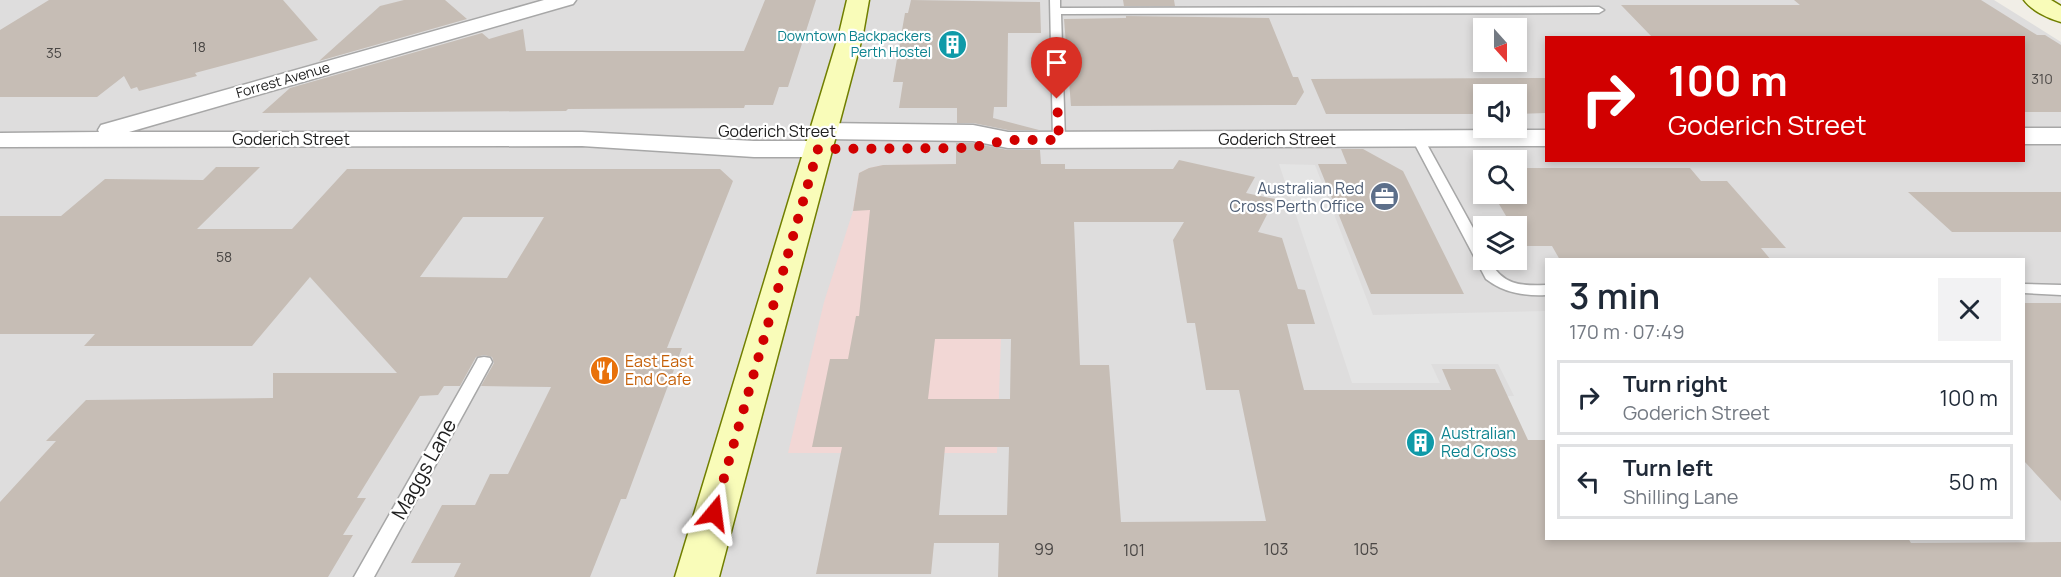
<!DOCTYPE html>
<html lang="en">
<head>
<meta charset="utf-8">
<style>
  body { margin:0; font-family:Manrope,sans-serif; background:#f2f2f3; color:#1f2937; height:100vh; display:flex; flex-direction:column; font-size:22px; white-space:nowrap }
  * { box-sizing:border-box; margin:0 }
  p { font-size:20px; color:#747a83 }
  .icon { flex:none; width:33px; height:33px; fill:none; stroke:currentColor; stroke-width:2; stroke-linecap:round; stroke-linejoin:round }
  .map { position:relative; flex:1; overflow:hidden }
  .panel { position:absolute; left:1545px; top:258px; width:480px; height:282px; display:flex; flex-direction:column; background:#fff; border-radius:0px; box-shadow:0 3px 9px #0003 }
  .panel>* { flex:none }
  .banner { position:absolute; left:1545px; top:36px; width:480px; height:126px; border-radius:0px; box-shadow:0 3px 9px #0003; background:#d10000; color:#fff; overflow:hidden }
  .needle { width:39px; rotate:159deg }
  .tools { position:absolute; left:1473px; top:18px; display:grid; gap:12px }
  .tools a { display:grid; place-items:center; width:54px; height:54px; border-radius:0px; background:#fff; box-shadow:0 3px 9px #0003; font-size:30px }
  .pin { position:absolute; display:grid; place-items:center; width:51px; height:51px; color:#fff; margin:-62px -26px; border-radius:50% 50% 50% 0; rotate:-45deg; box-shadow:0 0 6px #0007 }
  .pin .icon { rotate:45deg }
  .me { position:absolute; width:66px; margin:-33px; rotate:16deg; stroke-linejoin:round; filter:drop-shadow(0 0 4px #0008) }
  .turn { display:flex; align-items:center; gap:21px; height:126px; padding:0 24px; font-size:27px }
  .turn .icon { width:78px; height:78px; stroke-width:2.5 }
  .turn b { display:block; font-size:42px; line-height:51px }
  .round { display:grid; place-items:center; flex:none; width:63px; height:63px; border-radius:0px; background:#f2f2f3 }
  .summary { display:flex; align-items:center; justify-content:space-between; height:102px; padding:0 24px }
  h1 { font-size:36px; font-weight:600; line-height:45px }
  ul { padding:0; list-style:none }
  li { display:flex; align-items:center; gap:18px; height:75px; margin:0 12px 9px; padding:0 12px; border:3px solid #e0e1e3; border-radius:0px }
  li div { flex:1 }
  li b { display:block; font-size:22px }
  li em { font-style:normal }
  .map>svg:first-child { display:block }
  .residential { fill:#dedddd; fill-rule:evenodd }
  .commercial { fill:#f2d7d5 }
  .parking { fill:#e4e4e4 }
  .building { fill:#c6bdb5; fill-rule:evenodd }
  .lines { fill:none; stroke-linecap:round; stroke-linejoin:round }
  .service-casing { stroke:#a7a7a7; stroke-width:3 }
  .minor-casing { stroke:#a7a7a7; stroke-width:3 }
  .tertiary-casing { stroke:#a7a7a7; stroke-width:3 }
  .secondary-casing { stroke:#717f00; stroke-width:3 }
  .service { fill:#fff; fill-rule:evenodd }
  .minor { fill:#fff; fill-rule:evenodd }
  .tertiary { fill:#fff; fill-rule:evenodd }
  .secondary { fill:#f9fcb9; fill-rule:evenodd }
  .route { stroke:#d10000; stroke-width:10; stroke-dasharray:0 18 }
  .labels { text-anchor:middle; stroke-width:4.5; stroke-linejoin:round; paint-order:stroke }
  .far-culture-label { font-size:14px; fill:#0d838f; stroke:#fff; text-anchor:end }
  .number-label { font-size:14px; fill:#4a4745 }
  .far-street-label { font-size:14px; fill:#202020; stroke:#fff }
  .street-label { font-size:16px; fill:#202020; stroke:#fff }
  .service-label { font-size:16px; fill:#4e5e75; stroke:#fff; text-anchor:end }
  .food-label { font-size:16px; fill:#c56008; stroke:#fff; text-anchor:start }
  .culture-label { font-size:16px; fill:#0d838f; stroke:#fff; text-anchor:start }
  .near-number-label { font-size:16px; fill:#4a4745 }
  .near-street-label { font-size:20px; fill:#202020; stroke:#fff }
</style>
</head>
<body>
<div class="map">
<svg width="2061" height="577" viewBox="0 0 2061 577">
  <rect width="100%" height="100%" fill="#f1eee7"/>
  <path class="residential" d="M0 0H1994L2061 42V577H0ZM1484 28H1516V62H1484ZM1546 38H2024V160H1546ZM1484 94H1516V128H1484ZM1484 160H1516V194H1484ZM1484 226H1516V260H1484ZM1546 260H2024V538H1546Z"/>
  <path class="commercial" d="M1007 164 997 453H788L824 302 853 211 859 173 869 168 883 165Z"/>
  <path class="parking" d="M1279 164 1315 165 1373 315 1546 311V440H1507L1432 397 1514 396 1498 364H1431L1440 383H1352Z"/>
  <path class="building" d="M49 0H283L318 40 195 73 197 76 139 91 137 87 131 89 124 76 97 97H0V30Z
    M404 0H445L467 19 319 61 380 6Z
    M765 0H816L788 87H779L773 105H745L744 108 568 109 566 111 262 113 290 88 482 33 489 39 523 29 526 51H744Z
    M911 0 1040 2 1041 33H1008L1007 107H994L993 118 1039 130H1008L973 123H957V108H899L903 82H893L905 13H908Z
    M1123 0H1174L1175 6H1124Z
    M1794 0H1981L2037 35H2045L2061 45V112H2024V38H1653L1621 5H1800Z
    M1126 16 1269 18 1293 77H1298L1304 92 1296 105 1071 106 1064 19 1126 18Z
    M1546 78V113L1516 114V94H1484V114H1326L1311 79Z
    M956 143H973L1008 150H1040L1041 164H1065V169H1173L1179 160 1255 177 1246 193 1275 199 1258 232 1282 238 1298 289 1305 290 1315 324H1287L1304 390H1451L1442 369H1495L1528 440H1546V538H1908L1911 543 2061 542V577H998L999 543H934L931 574H816L842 447H812L830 359H848L856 316H859L870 210 853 211 859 173 869 168 883 165 956 164ZM1074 222H1184L1173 240 1187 323H1195L1206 390H1239L1266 521 1121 522 1109 365H1080ZM935 339H1011L1010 399H928ZM945 447H1009L1007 515H939Z
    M1341 149H1363L1403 171 1464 294H1371L1318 164H1347Z
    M216 167H260L197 229H292L347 169H720L733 181 667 348H682L626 499H621L590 577H454L461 563H411L442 505H475L490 474H508L551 387 481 386 494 363 492 357 484 355 476 357 460 386H444L438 395 420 396 357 498H366L343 535H353L328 577H0V502L56 441H46L86 400 273 398V373H397L310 277 252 346H84L95 334H0V216H61L105 179 203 180ZM463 217H544L507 278 420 277Z
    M1516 168H1690L1701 181H1727L1786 248H1761L1771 260H1560L1552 246H1524L1516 234V226H1512L1493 194H1516Z
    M1908 192H2061V232H1952Z
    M2024 303H2061V501L2024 461Z"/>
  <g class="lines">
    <defs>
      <path id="service" d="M1050 0H1060V8L1599 7 1604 10 1599 13 1061 14 1065 140 1059 144 1053 140Z
        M1418 135 1424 139 1484 248V260H1489C1503 285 1519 286 1546 285V295C1524 296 1504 293 1486 279L1412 139Z
        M2024 284 2061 285V295L2024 293Z
        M484 357 490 358 492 362 374 577H354L476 362 478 358Z"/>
      <path id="minor" d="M544 0H576L573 4 129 132H582L754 141H818L827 144 831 149 827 154 818 157H754L582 146 0 147V133L99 132 98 130 101 125Z"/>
      <path id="tertiary" d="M823 123 973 125 1008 132 1546 130V146L1008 148 973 141 823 139 813 137 809 131 813 125Z
        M2024 128H2061V144H2024Z"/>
      <path id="secondary" d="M847 0H869L863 34 719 577H675L839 34Z
        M2024 0H2051L2061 6V22C2049 19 2031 10 2024 0Z"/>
    </defs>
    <use href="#service" class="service-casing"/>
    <use href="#minor" class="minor-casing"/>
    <use href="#tertiary" class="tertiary-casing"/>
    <use href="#secondary" class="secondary-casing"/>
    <use href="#service" class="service"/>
    <use href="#minor" class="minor"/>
    <use href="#tertiary" class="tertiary"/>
    <use href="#secondary" class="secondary"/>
  </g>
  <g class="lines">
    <path class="route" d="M714 513 818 149 970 148 1008 140H1059L1057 99"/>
  </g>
  <defs>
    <symbol id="building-disc" viewBox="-11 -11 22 22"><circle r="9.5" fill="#0f9aa8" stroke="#fff"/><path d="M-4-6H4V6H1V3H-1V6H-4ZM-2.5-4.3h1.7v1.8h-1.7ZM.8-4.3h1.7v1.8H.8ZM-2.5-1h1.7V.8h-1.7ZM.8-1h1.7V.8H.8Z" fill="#fff"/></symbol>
    <symbol id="office-disc" viewBox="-11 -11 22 22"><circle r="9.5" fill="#5c6f8a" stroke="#fff"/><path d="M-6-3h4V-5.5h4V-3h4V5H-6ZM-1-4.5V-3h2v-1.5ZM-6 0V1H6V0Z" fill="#fff"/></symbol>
    <symbol id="restaurant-disc" viewBox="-11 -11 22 22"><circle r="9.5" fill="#e8710a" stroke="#fff"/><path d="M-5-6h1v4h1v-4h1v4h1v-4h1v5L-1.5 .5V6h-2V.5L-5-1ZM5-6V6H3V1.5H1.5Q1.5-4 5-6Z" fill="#fff"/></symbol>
  </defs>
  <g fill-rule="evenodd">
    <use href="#building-disc" x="936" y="28" width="33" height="33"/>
    <use href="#office-disc" x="1368" y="180" width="33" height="33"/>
    <use href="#restaurant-disc" x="588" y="354" width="33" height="33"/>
    <use href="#building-disc" x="1404" y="426" width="33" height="33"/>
  </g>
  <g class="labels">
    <g class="far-culture-label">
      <text x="931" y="41">Downtown Backpackers<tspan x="931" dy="16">Perth Hostel</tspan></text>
    </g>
    <g class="number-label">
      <text x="199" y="52">18</text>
      <text x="54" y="58">35</text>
      <text x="2042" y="84">310</text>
      <text x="224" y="262">58</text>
    </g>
    <g class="far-street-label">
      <text transform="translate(283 80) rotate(-16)" y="5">Forrest Avenue</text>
    </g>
    <g class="street-label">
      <text x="777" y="137">Goderich Street</text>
      <text x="291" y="145">Goderich Street</text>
      <text x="1277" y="145">Goderich Street</text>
    </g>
    <g class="service-label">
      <text x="1364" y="194">Australian Red<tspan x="1364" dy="18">Cross Perth Office</tspan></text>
    </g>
    <g class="food-label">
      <text x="625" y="367">East East<tspan x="625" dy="18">End Cafe</tspan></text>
    </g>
    <g class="culture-label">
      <text x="1441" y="439">Australian<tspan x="1441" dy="18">Red Cross</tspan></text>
    </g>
    <g class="near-number-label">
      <text x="1044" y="555">99</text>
      <text x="1276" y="555">103</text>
      <text x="1366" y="555">105</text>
      <text x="1134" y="556">101</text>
    </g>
    <g class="near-street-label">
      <text transform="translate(424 469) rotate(-61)" y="7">Maggs Lane</text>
    </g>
  </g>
</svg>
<div class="tools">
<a><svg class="needle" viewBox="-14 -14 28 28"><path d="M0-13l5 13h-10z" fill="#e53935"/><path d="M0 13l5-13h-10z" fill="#747a83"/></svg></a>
<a><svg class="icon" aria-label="sound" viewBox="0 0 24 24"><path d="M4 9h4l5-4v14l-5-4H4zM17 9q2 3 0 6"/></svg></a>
<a><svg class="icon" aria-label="search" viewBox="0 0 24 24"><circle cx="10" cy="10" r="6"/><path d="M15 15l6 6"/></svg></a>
<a><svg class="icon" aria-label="layers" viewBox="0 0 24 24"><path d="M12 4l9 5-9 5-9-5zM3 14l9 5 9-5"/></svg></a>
</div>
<div class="pin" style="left:1057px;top:99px;background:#d93025"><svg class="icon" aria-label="arrive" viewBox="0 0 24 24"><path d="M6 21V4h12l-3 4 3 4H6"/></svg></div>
<svg class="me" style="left:714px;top:513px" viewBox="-20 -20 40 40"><path d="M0-17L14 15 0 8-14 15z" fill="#d10000" stroke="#fff" stroke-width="4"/></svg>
<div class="banner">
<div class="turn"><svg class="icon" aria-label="right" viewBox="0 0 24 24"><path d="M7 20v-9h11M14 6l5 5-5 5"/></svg><div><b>100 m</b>Goderich Street</div></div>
</div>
<section class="panel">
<div class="summary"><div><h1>3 min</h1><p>170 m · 07:49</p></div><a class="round"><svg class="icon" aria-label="close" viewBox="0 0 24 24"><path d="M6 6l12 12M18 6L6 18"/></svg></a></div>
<ul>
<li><svg class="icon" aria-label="right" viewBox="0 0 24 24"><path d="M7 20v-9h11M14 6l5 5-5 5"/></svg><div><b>Turn right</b><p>Goderich Street</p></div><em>100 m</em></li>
<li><svg class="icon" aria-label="left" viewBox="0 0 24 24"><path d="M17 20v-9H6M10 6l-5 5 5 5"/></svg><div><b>Turn left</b><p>Shilling Lane</p></div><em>50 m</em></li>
</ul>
</section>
</div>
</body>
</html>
